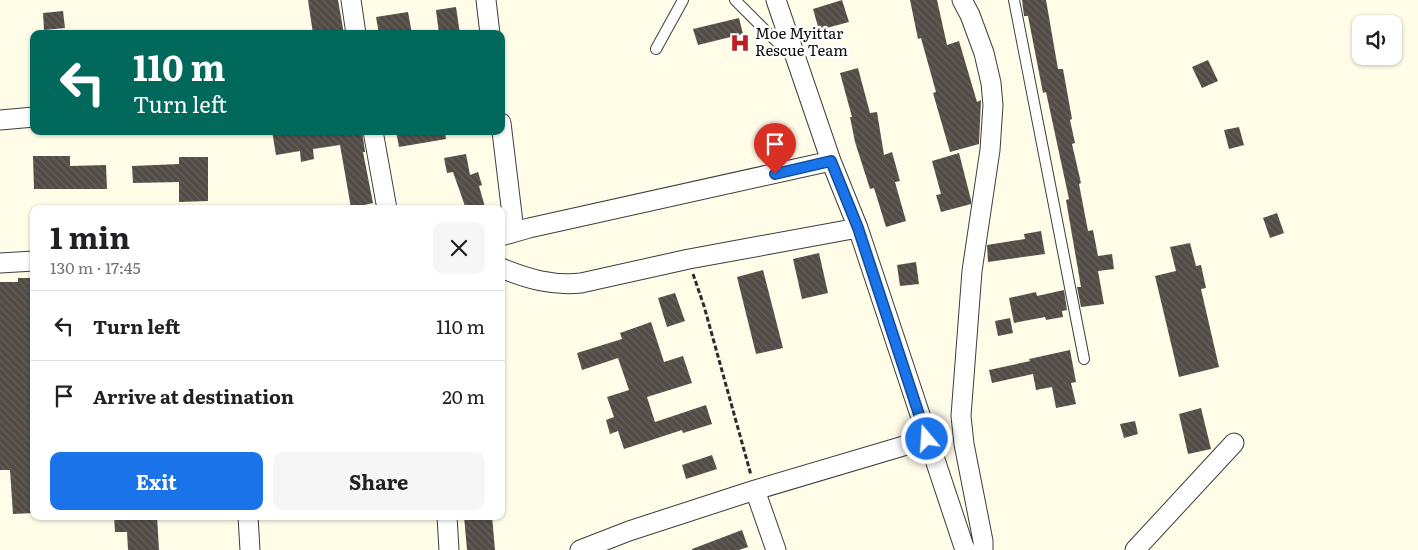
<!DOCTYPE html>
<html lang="en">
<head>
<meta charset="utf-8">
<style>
  body { margin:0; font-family:Literata,serif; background:#f6f6f6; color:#202124; height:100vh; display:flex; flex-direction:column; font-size:19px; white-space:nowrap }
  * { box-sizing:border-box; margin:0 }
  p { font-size:16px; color:#757577 }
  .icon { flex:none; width:28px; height:28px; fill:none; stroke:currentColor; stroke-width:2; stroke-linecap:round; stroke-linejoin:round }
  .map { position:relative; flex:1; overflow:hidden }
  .sheet { position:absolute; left:30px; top:205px; width:475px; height:315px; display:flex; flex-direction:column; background:#fff; border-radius:10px; box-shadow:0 1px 4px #0004 }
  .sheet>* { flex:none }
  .hud { position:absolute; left:30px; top:30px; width:475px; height:105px; border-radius:10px; box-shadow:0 1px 4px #0004; background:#00695c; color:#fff; overflow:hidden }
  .controls { position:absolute; left:1352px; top:15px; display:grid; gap:10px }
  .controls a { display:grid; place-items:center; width:50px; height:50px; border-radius:10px; background:#fff; box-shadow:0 1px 4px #0004; font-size:25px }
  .pin { position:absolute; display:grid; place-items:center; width:42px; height:42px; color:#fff; margin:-51px -21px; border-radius:50% 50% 50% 0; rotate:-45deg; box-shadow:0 0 5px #0007 }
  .pin .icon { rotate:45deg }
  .me { position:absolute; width:55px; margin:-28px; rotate:342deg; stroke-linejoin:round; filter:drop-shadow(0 0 4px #0008) }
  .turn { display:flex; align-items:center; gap:18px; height:105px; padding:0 20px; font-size:22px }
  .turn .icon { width:65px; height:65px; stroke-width:2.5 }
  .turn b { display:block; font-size:35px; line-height:42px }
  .round { display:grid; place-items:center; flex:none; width:52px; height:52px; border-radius:10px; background:#f6f6f6 }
  .summary { display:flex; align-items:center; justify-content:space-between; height:85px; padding:0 20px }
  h1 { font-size:30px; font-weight:700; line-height:38px }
  .cta { display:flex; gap:10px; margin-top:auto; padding:10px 20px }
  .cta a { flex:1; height:58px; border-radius:10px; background:#1a73e8; color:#fff; font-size:20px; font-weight:700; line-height:58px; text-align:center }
  .cta a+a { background:#f6f6f6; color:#202124 }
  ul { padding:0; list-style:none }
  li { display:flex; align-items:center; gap:15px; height:70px; padding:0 20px; border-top:1px solid #e0e0e0 }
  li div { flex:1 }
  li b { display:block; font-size:19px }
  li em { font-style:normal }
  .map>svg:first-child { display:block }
  .building { fill:url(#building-back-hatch) }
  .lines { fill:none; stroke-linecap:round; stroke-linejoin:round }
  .lane-casing { stroke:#3d3d3d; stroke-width:12 }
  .street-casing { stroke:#3d3d3d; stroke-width:21 }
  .path { stroke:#2c2c2c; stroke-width:3; stroke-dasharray:5 2.5; stroke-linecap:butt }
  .lane { stroke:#fff; stroke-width:10 }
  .street { stroke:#fff; stroke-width:19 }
  .route-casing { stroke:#114b97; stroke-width:12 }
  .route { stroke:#1a73e8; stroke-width:9 }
  .labels { text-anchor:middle; stroke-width:5; stroke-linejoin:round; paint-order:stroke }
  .poi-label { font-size:15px; fill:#0a0a0a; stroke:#fff; text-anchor:start }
</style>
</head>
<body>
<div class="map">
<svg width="1418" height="550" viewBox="0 0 1418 550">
  <defs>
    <pattern id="building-back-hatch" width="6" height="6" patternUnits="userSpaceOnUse" patternTransform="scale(1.25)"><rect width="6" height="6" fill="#534c46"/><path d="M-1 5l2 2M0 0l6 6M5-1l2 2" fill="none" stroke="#67615c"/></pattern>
  </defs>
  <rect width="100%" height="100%" fill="#fffce8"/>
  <path class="building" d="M308 0H338L344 34H313Z
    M842 0 849 22 819 30 813 9Z
    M910 0H937L947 45 959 41 977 102 981 100 979 144 950 152 933 93 936 92 921 38 918 39Z
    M1022 0H1046L1058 69H1063L1072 119 1070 120 1075 143 1072 144 1081 183 1079 184 1088 231 1093 230 1098 256 1112 254 1114 269 1098 271 1104 304 1081 307 1077 287H1081L1066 200 1069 199 1046 92 1043 93 1028 16H1024Z
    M456 7 460 34H439L436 10Z
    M63 11 65 28 44 30 43 13Z
    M408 12 412 34H379L376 17Z
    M739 18 743 34 698 45 693 29Z
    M1208 60 1218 81 1202 88 1192 67Z
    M858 68 870 113 877 112 884 155 892 152 900 181 895 182 906 221 886 227 874 188 870 189 855 142 850 117H852L840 73Z
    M1239 127 1244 145 1229 149 1224 130Z
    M272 131H362L365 152H363L373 203 351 208 340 145 313 149 314 159 301 162 300 151 276 155Z
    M396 131H445L446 139 399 147Z
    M959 153 971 200V204L941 212 936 195 941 194 932 161Z
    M466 154 470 175 478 172 482 185 479 186 485 207 478 209H466L453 172 447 173 444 158Z
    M33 156H70V166L106 165 107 189H34Z
    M179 157H208V201L179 202V182L133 183 132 166 179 164Z
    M1277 213 1284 233 1270 238 1263 218Z
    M1041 231 1045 254 988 262 987 245 1025 239 1024 234Z
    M1190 243 1196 266 1201 265 1206 288 1201 289 1219 367 1179 377 1155 276 1176 271 1170 247Z
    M819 253 828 293 802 299 793 259Z
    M916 262 919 284 900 286 897 265Z
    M763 270 783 348 756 354 737 277Z
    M18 278H32L34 327H31L34 369V513L13 514 10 470H0V282H18Z
    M1064 290 1067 310 1062 311 1063 317 1046 320 1045 317 1014 323 1009 298 1036 292 1037 296Z
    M675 293 685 321 667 327 658 298Z
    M1010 318 1013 333 998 336 995 321Z
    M651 322 664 362 683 356 692 383 647 397 655 422 706 405 712 424 683 433 682 430 624 449 618 431 610 434 606 420 614 417 607 397 629 390 618 358 582 370 577 353 622 339 620 333Z
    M1070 350 1076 382 1071 383 1076 404 1056 408 1052 387 1036 390 1033 374 992 383 989 370 1030 361 1029 359Z
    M1201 408 1211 449 1188 454 1179 414Z
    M1135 421 1138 434 1124 438 1120 424Z
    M712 455 717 469 686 479 682 465Z
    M114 516H157L159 550H128L127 532H115Z
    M464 516H492L495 550H467Z
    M742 530 748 547 739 550H692V549Z"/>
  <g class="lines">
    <defs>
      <path id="lane" d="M735 0 791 56
        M1014 0 1084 359
        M656 49 683 0"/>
      <path id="street" d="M351 0 356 34
        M486 0 490 34
        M776 0 831 161 858 228 965 550
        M962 0 970 15 984 53 991 83 993 105 990 150 972 271 961 416 964 444 983 541V550
        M0 120 34 117
        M501 123 514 231
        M373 131 387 209
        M501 236 529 228 831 161
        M0 263 34 261
        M501 268C528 279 552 286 581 283L689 259 858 228
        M755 490 776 550
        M248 516 250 550
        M447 516 449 550
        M580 550 629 531 755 490 927 439
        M1135 550 1234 443"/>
    </defs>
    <use href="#lane" class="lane-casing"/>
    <use href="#street" class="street-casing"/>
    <path class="path" d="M693 274 704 306 751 475"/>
    <use href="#lane" class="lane"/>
    <use href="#street" class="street"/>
  </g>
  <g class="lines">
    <defs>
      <path id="route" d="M775 174 831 161 858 228 927 439"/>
    </defs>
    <use href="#route" class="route-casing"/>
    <use href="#route" class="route"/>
  </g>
  <defs>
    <symbol id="hospital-bare" viewBox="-9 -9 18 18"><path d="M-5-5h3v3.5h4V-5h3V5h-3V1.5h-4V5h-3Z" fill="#c01d1d" stroke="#fff" stroke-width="2.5" paint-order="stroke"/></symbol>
  </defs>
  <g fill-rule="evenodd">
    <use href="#hospital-bare" x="726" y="29" width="28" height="28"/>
  </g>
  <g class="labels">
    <g class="poi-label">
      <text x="755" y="39">Moe Myittar<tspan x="755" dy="17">Rescue Team</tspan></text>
    </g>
  </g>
</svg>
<div class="controls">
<a><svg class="icon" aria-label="sound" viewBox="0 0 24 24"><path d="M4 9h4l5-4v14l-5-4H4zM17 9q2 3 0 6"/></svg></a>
</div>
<div class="pin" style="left:775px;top:174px;background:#d93025"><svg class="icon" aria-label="arrive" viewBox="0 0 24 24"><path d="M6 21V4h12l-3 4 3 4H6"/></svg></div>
<svg class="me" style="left:927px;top:439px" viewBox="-20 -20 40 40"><circle r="17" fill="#1a73e8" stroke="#fff" stroke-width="3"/><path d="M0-11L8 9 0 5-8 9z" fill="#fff"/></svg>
<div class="hud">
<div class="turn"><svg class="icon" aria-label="left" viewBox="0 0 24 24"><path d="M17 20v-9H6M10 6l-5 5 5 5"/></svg><div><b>110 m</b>Turn left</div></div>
</div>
<section class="sheet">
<div class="summary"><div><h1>1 min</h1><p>130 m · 17:45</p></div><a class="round"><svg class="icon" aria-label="close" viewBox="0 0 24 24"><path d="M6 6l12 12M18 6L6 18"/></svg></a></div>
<ul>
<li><svg class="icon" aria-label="left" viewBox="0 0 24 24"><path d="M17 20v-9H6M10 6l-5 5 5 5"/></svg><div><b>Turn left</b></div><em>110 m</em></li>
<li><svg class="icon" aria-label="arrive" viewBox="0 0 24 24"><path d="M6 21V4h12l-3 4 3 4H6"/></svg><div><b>Arrive at destination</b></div><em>20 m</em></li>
</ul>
<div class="cta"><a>Exit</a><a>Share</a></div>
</section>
</div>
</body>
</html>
